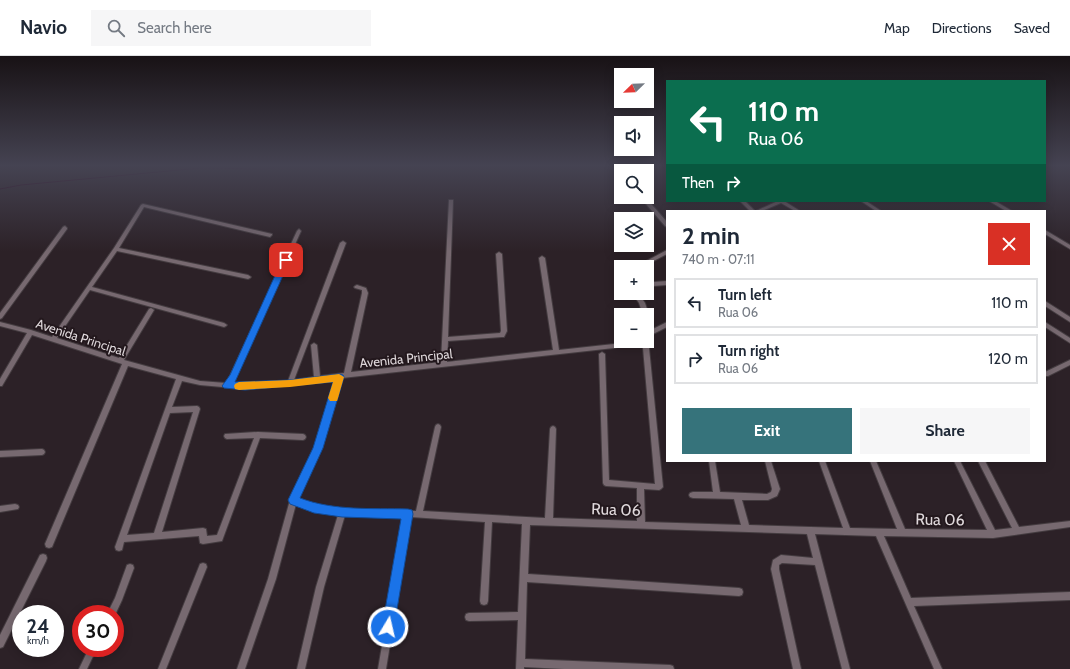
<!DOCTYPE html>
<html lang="en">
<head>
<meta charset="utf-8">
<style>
  body { margin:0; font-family:Cabin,sans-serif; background:#f6f6f7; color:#1f2937; height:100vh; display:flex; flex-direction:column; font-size:15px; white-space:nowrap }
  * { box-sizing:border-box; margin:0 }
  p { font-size:13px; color:#747a83 }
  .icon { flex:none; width:22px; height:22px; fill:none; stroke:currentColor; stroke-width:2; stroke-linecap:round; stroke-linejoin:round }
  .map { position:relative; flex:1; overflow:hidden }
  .drawer { position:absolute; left:666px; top:154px; width:380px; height:252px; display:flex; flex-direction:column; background:#fff; border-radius:0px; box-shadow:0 2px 10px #0003 }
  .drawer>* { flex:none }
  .banner { position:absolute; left:666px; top:24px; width:380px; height:122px; border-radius:0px; box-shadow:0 2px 10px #0003; background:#0b6e4f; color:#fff; overflow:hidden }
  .needle { width:26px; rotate:247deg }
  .tools { position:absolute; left:614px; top:12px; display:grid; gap:8px }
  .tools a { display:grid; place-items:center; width:40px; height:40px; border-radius:0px; background:#fff; box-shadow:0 2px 10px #0003; font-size:20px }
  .speed { position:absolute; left:12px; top:549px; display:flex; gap:8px; font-size:20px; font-weight:700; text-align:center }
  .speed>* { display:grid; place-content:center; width:52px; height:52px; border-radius:50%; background:#fff; box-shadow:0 2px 10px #0003; line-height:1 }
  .speed small { font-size:10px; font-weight:400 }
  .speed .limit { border:6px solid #d22; background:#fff; color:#111 }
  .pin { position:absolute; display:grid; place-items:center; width:34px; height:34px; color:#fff; margin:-17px; border-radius:8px; box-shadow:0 2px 6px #0006 }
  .me { position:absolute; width:44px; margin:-22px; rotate:9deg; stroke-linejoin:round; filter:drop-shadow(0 0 3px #0008) }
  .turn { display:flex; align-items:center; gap:14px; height:84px; padding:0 16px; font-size:18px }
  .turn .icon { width:52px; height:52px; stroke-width:2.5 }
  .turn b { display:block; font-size:28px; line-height:34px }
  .then { display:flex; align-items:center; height:38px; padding:0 16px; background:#0003; gap:8px; font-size:15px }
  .round { display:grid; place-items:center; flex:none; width:42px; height:42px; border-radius:0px; background:#f6f6f7 }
  .headline { display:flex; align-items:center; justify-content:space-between; height:68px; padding:0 16px }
  h1 { font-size:24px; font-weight:800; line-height:30px }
  .primary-button { display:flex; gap:8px; margin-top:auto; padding:8px 16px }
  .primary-button a { flex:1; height:46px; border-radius:0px; background:#36737b; color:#fff; font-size:16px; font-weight:800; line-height:46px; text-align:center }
  .primary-button a+a { background:#f6f6f7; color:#1f2937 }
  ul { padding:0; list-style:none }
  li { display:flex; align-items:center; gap:12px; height:50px; margin:0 8px 6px; padding:0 8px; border:2px solid #e0e1e3; border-radius:0px }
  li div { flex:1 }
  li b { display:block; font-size:15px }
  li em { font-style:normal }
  header { display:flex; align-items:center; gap:24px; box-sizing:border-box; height:56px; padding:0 20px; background:#fff; border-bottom:1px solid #e0e1e3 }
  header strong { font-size:19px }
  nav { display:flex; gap:22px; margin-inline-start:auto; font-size:14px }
  .search { width:280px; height:36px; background:#f6f6f7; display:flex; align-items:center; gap:10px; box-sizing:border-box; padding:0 14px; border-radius:0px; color:#747a83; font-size:15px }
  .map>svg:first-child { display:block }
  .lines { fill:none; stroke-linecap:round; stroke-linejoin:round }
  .stream { stroke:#280019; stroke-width:1 }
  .minor-casing { stroke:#443c40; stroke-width:2 }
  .minor { fill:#776970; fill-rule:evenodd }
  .route { fill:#1a73e8; stroke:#114b97 }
  .slow { fill:#f59e0b }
  .labels { text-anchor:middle; stroke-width:4; stroke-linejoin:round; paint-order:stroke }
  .street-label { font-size:13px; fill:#ded7da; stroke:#23181d }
  .near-street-label { font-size:16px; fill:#ded7da; stroke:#23181d }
</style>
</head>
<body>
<header>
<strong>Navio</strong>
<div class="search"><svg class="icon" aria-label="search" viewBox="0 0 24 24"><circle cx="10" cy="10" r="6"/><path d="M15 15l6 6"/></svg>Search here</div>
<nav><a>Map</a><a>Directions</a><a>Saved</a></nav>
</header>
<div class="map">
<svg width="1070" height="613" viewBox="0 0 1070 613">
  <rect width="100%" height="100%" fill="#2c2127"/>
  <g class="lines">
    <path class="stream" d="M0 133 21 129 200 112 267 113 280 110"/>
    <defs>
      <path id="minor" d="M640 141H645L667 166V171L665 170Z
        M449 144H453V145L448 281 500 277 501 275 496 198 499 196 502 198 507 275 504 281H502L448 285 447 306 553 294 539 202 542 200 545 202 559 294 614 288 623 285H634L633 287 614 292 342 322 321 392 298 442 314 449 342 453 416 455 435 371 436 369 438 368 440 369 441 371 423 455 545 462 550 373 551 371 553 370 555 371 556 373 553 462 637 465V432L606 430 604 429 603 427 599 298 602 296 605 298 609 424 655 428 643 292 646 290 649 292 663 431 661 433 659 434 644 433 645 466 741 469 734 443 693 442 690 441 689 439 690 437 693 436H713L709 405H715L720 436 767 438 771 436 772 433 765 405H771L780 433 777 440 768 444H742L749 469 843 472 819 405H825L850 472 897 473 870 405H876L905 473 987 474 954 405H960L995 474 1012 472 978 405H985L1019 471 1070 465V471L993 482 884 480 911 542 1070 536V544L914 550 942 613H934L876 480 815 478 850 613H842L815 509 782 507 779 509V513L801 613H793L771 513 773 504 781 499 813 502 807 478 530 469 528 518 739 532 742 533 743 536 742 539 739 540 527 526 525 603 670 609 673 610 674 613H564L524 611V613H516L518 564 469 565 466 564 465 561 466 558 469 557 518 556 522 468 492 466 488 545 487 548 484 549 481 548 480 545 485 466 411 461 386 613H378L404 461 345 459 324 531 305 613H297L316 531 338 459 314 455 296 448 276 523 245 613H237L268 523 290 444 315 392 335 323 317 326 245 333 200 329 182 325 172 351 197 350 199 351 200 353 162 476 203 472 206 473 207 480 217 479 254 382 227 383 225 382 224 380 225 378 258 376 303 378 305 379 306 381 305 383 303 384 260 382 222 485 203 488 200 487 199 480 124 486 122 494 119 495 116 494 115 491 176 323 128 310 52 491 49 492 46 491 45 488 122 308 32 279 2 330H0V323L27 277 0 270V266L31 274 52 281 114 192 141 149 143 148 272 178V179L270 181 144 151 119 192 248 219 251 221 250 222 248 223 117 195 92 231 224 267 227 269 226 270 224 271 90 234 57 282 119 302 149 253 151 252 154 254 124 304 200 325 226 327 230 320 297 175 299 173 301 175 236 321 232 327 245 329 288 325 340 187 343 185 346 187 294 324 314 321 311 289 314 287 317 289 320 320 344 317 362 237V234L355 232 354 231 355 230 357 229 366 232 368 237 351 316 441 306ZM193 356 154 477 127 479 170 357Z
        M740 145H745L755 155H750Z
        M778 145H784L800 155H795L781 147 762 155H756Z
        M861 145H866L881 155H876Z
        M989 145H995L1012 155H1006Z
        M65 170 67 172V173L2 262 0 263V257L63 171Z
        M1045 174 1070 189V193L1045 178Z
        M667 194V198L642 211H635Z
        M667 225V229L653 230 650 228 653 226Z
        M632 237H638L645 247 649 259 647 261V259H643L639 247Z
        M1045 245 1070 261V266L1045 250Z
        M667 266V271L647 281V276Z
        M1045 266 1070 282V287L1045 271Z
        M1070 304V309L1048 320H1045V316Z
        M42 393 44 394 45 396 44 398 42 399 0 401V395Z
        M15 448 18 449 19 451 18 453 0 456V450Z
        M43 498 46 499 47 502 46 505 3 591 0 592V579L40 499Z
        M203 507 206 508 207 511 166 613H158L200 508Z
        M130 508 133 509 134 512 122 544 115 559 107 558 115 542 127 509Z
        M89 592H97L87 613H79Z"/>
    </defs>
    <use href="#minor" class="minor-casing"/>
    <use href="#minor" class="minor"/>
  </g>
  <linearGradient id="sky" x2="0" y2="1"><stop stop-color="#181215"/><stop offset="0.56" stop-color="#454352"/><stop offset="1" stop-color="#454352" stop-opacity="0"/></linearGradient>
  <rect width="1070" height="196" fill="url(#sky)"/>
  <path class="route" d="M286 201 290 204 235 326 290 324 339 318 343 319 344 321 323 392 300 442C334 455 372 452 408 453L412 454 413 458 394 571 392 576 388 577 384 576 382 571 401 463 342 461 314 457 290 448 288 444 313 392 333 326 245 334 224 332 222 330 230 319 282 204Z"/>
  <path class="slow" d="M339 318 344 321 338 342 337 345H330L328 342 333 326 290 331 239 334 235 333 234 330 235 328 239 326 290 324Z"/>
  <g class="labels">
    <g class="street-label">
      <text transform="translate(81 281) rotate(18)" y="5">Avenida Principal</text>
      <text transform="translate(406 302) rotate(-6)" y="5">Avenida Principal</text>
    </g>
    <g class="near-street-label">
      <text transform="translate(616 453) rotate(2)" y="6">Rua 06</text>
      <text transform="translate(940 463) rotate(1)" y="6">Rua 06</text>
    </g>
  </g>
</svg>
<div class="tools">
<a><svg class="needle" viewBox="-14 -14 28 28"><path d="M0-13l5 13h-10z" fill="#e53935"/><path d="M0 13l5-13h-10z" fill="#747a83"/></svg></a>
<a><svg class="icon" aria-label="sound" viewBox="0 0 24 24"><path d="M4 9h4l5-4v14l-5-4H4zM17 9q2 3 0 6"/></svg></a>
<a><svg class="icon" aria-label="search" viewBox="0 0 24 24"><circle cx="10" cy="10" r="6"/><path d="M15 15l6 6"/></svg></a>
<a><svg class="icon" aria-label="layers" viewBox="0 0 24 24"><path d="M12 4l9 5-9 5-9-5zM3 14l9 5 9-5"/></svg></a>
<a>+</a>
<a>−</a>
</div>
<div class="speed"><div>24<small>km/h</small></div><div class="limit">30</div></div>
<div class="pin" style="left:286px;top:204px;background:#d93025"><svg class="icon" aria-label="arrive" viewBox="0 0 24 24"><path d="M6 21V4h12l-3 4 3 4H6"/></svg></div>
<svg class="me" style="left:388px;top:571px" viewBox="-20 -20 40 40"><circle r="17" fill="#1a73e8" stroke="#fff" stroke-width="3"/><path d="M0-11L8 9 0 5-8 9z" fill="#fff"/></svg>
<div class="banner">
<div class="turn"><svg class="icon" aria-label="left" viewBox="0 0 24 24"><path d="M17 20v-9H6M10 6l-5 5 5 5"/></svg><div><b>110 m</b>Rua 06</div></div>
<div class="then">Then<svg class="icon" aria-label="right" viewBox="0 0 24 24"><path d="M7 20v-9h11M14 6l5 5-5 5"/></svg></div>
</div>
<section class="drawer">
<div class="headline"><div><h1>2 min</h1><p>740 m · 07:11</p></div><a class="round" style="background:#d93025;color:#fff"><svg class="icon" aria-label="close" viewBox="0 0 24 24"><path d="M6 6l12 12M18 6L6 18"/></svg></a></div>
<ul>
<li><svg class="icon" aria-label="left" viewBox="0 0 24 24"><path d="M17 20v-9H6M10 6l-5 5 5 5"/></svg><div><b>Turn left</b><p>Rua 06</p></div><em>110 m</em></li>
<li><svg class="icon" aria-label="right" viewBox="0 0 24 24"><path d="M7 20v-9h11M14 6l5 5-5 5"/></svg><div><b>Turn right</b><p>Rua 06</p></div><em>120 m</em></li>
</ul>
<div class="primary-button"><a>Exit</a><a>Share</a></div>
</section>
</div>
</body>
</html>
